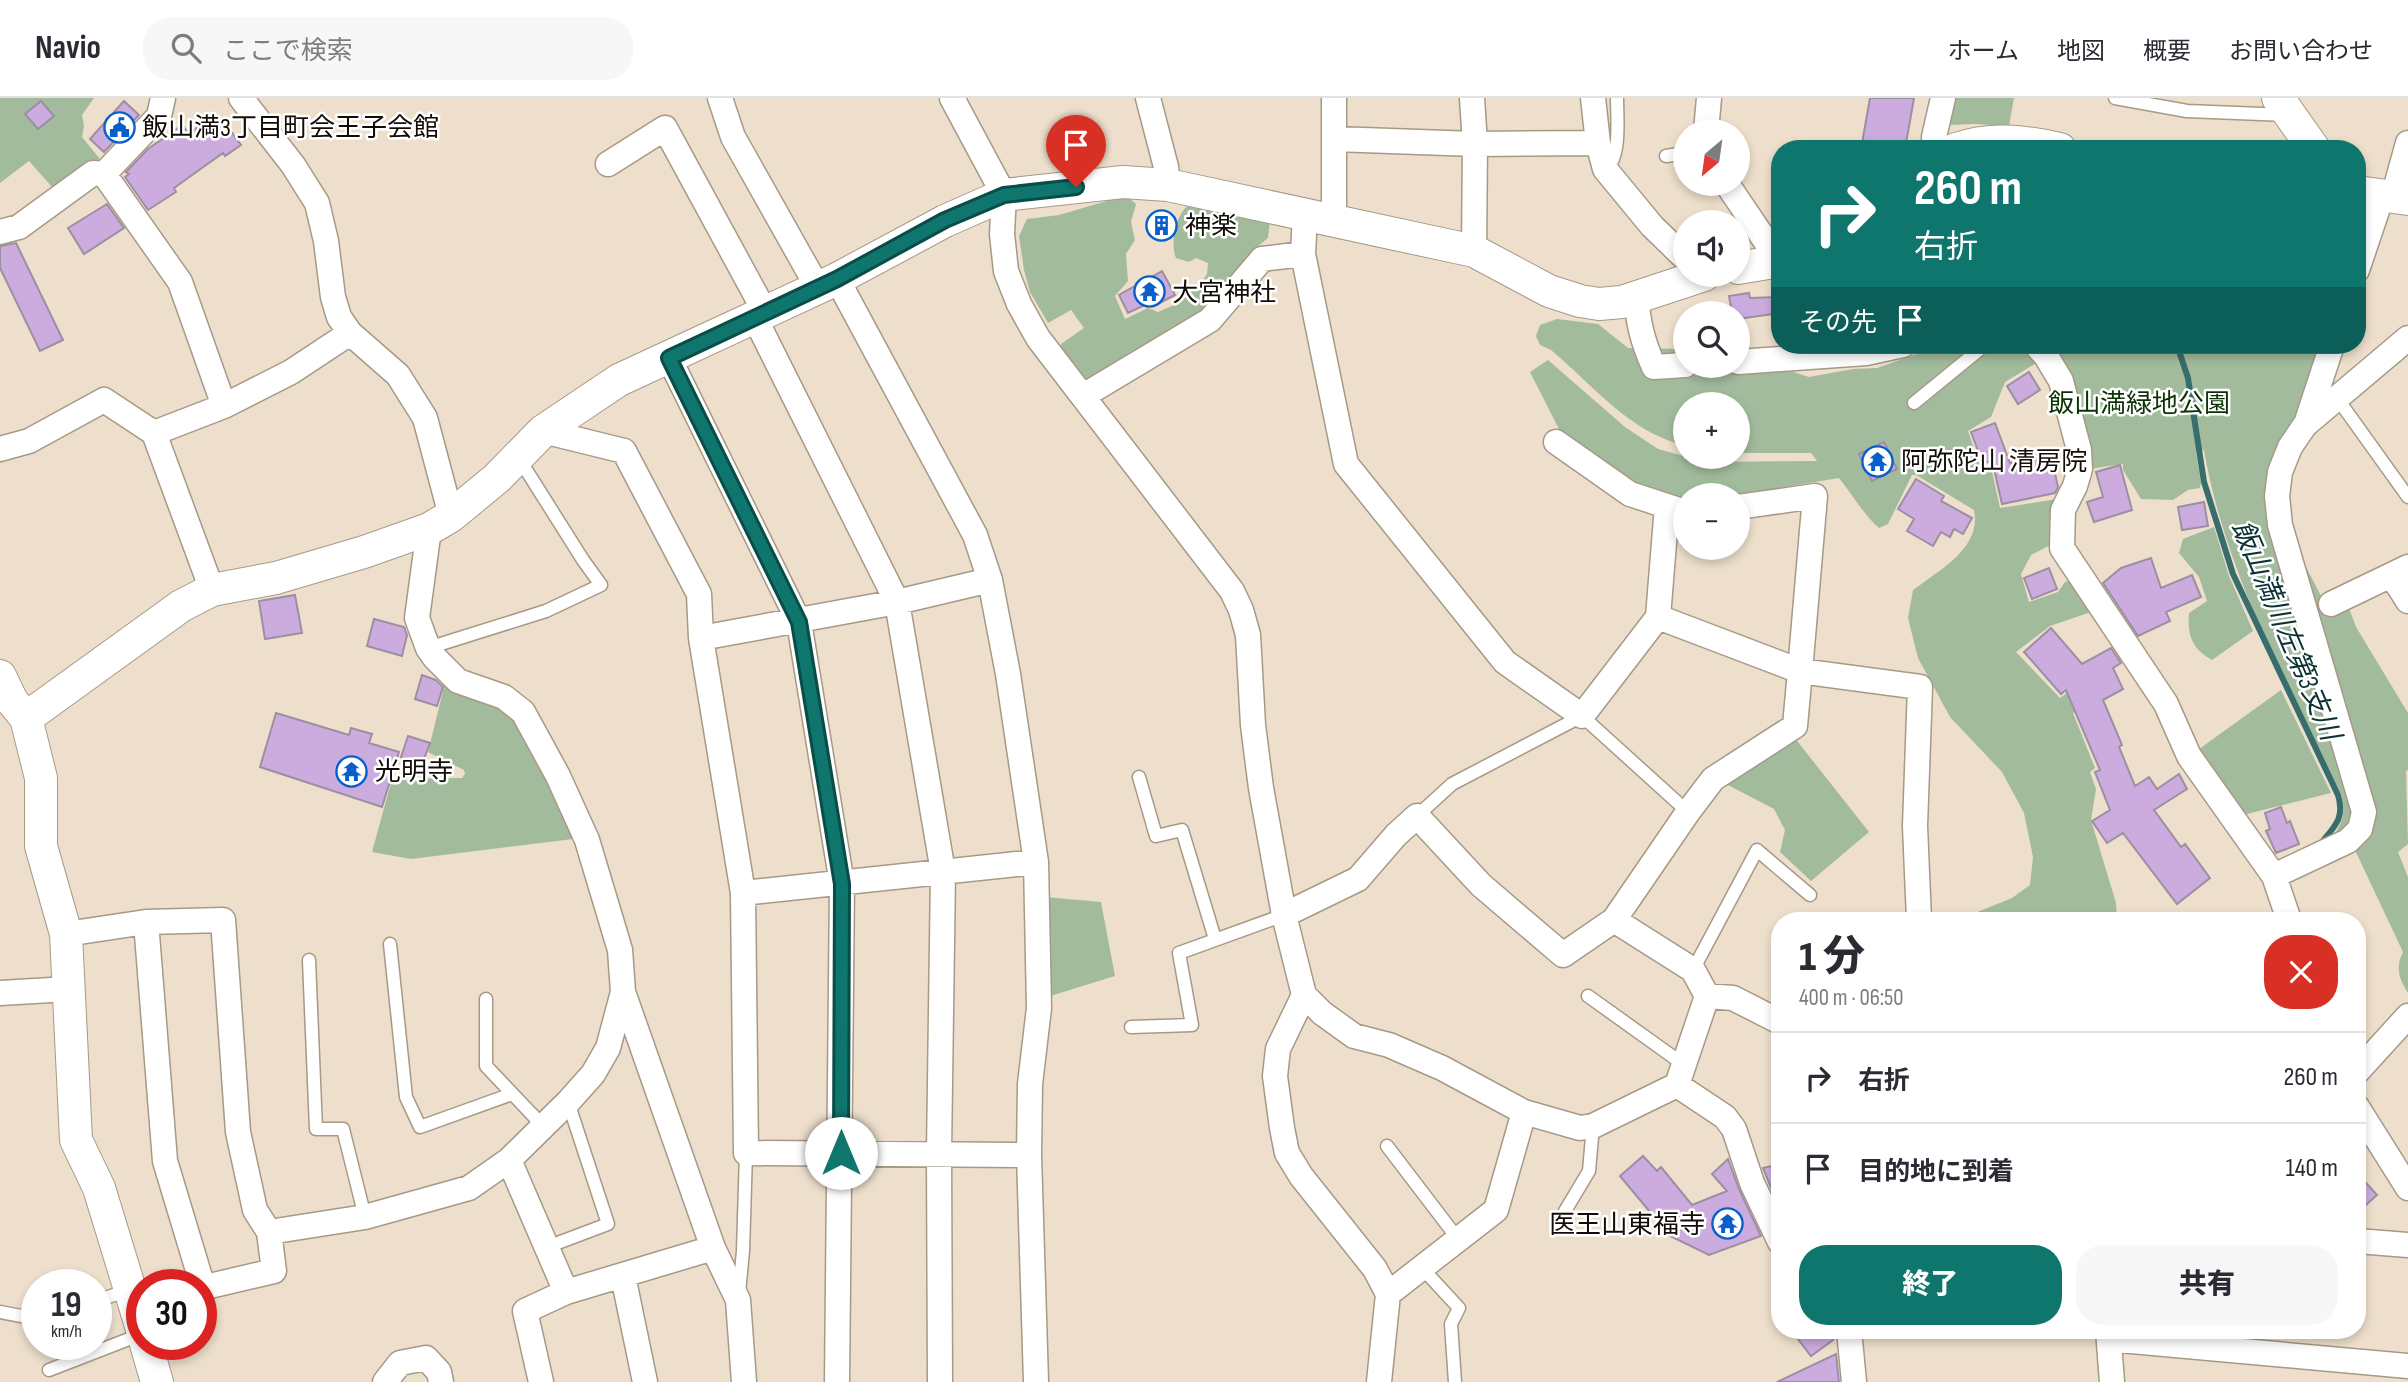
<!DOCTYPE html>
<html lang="ja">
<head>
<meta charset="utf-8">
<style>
  body { margin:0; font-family:"Sofia Sans Condensed","Noto Sans JP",sans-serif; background:#f7f7f7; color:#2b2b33; height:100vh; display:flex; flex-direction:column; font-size:26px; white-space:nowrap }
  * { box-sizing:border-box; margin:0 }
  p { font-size:23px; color:#7c7c81 }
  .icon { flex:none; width:38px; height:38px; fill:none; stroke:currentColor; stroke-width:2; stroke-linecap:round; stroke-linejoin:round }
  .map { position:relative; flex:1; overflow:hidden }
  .drawer { position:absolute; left:1771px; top:814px; width:595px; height:427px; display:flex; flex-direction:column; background:#fff; border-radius:28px; box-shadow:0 4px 10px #0003 }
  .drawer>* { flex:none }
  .top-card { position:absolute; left:1771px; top:42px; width:595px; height:214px; border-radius:28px; box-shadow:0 4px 10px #0003; background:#0f766e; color:#fff; overflow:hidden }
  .needle { width:46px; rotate:209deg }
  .tools { position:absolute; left:1673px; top:21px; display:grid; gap:14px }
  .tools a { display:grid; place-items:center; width:77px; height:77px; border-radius:50%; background:#fff; box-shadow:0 4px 10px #0003; font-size:35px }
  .speed { position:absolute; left:21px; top:1171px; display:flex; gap:14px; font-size:35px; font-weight:700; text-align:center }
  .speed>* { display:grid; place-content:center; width:91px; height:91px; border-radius:50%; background:#fff; box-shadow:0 4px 10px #0003; line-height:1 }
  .speed small { font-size:18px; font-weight:400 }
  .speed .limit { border:10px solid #d22; background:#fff; color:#111 }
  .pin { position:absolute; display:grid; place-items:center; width:60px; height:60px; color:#fff; margin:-72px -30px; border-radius:50% 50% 50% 0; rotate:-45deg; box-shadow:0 0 7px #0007 }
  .pin .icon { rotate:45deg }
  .me { position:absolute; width:77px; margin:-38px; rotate:0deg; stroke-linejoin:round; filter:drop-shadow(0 0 5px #0008) }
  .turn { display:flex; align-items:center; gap:24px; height:147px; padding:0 28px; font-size:32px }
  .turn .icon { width:91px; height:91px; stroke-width:2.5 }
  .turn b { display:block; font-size:49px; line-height:60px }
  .then { display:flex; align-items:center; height:66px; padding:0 28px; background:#0003; gap:14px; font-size:26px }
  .round { display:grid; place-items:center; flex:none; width:74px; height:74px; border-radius:28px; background:#f7f7f7 }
  .overview { display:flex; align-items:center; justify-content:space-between; height:119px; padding:0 28px }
  h1 { font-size:42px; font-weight:800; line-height:52px }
  .primary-button { display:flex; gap:14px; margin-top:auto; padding:14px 28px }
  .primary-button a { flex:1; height:80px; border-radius:28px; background:#0f766e; color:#fff; font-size:28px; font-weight:800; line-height:80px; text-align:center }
  .primary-button a+a { background:#f7f7f7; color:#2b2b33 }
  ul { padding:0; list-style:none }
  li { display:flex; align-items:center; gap:21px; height:91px; padding:0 28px; border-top:2px solid #e1e1e2 }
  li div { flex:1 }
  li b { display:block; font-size:26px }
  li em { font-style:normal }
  header { display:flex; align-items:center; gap:42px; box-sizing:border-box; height:98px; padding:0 35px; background:#fff; border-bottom:2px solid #e1e1e2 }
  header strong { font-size:33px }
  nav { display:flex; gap:38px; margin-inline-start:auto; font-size:24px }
  .search { width:490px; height:63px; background:#f7f7f7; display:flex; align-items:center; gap:18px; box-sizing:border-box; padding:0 24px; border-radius:28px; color:#7c7c81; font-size:26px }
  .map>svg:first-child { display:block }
  .green { fill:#a2bb9d }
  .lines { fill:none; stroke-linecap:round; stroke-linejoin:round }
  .stream { stroke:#386d6e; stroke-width:6 }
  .building { fill:#ccacde; stroke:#9b8fa2; stroke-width:2 }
  .service-casing { stroke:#a69986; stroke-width:15 }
  .minor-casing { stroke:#a69986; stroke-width:27 }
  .tertiary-casing { stroke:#a69986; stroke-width:34 }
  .service { stroke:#fff; stroke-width:12 }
  .minor { stroke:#fff; stroke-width:24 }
  .tertiary { stroke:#fff; stroke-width:32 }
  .route-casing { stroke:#0a4d48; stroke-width:18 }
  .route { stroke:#0f766e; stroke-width:12 }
  .labels { text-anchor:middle; stroke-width:5; stroke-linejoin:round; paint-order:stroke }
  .poi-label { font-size:26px; fill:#110c06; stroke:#fff; text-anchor:start }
  .park-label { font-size:26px; fill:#0b3304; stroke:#fff }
  .water-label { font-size:28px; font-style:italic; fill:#0a3234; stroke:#fff }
</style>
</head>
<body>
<header>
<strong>Navio</strong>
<div class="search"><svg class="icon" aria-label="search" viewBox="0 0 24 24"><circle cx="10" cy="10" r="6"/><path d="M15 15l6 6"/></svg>ここで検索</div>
<nav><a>ホーム</a><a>地図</a><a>概要</a><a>お問い合わせ</a></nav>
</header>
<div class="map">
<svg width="2408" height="1284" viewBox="0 0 2408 1284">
  <rect width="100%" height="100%" fill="#eedfcc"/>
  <path class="green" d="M0 0H94L82 17 84 28 82 39 100 61 86 66 53 90 29 63 0 85Z
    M1956 0H2014L2009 28 1974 26 1950 27Z
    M1129 100 1136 106 1131 124 1135 142 1126 156 1128 183 1115 198 1125 221 1148 210 1158 214 1174 207 1181 195 1200 187 1207 176 1208 165 1196 160 1189 164 1176 160C1170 145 1175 119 1188 107L1270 123 1268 140 1253 152 1206 216 1087 289 1060 253 1061 246 1084 230 1071 212 1048 225 1030 194 1024 172 1019 138 1027 121 1059 117 1110 102Z
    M1557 221 1598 226 1628 250 1685 251V268H1738L1784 271 1809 279 1853 271 1877 270 1943 247H2028L2043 261 2005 284 1991 319 1968 333 1981 371 1991 369 2000 410 2057 401 2056 444 2031 457 2021 476 2029 504 2058 494 2065 484 2072 481 2094 513 2050 528 2016 554 2060 600 2085 582 2099 604 2073 615 2095 670 2090 674 2096 691 2091 722 2116 805 2117 822H1974L1975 815 2012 800 2030 787 2033 759 2024 715 2002 674 1950 619 1918 560 1908 520 1913 492C1939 472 1982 450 1974 412L1916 377H1912L1888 426 1879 430C1863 416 1852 396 1839 380L1735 397H1685V403L1646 395 1562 337 1530 274 1548 262 1625 329 1658 351 1706 364 1817 363 1811 355H1738V306H1685V348C1628 333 1595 289 1551 252L1540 247 1536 238 1540 227Z
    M2048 247H2324L2298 328 2273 372 2354 707 2351 726 2333 739C2343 723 2346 714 2341 696 2287 586 2225 474 2204 352L2196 354 2201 385 2200 390 2188 392 2173 402 2141 401 2123 372V366L2089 371Z
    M2214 429 2229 478 2253 533 2212 562C2192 551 2187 537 2189 515L2207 503 2199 479 2179 455 2183 441Z
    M2305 467 2331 517 2349 510 2356 529 2408 615V672L2406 673 2408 746 2398 754 2408 779V895C2399 881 2395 870 2403 854L2354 750 2372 712Z
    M446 581 519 620 573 741 411 761 372 754 392 681 462 680 465 676 464 672 428 654Z
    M2281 592 2331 695 2239 718 2195 654Z
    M1794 639 1869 734 1811 783 1780 754 1785 732 1774 711 1726 686Z
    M1045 799 1101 804 1115 878 1047 899Z"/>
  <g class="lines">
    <path class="stream" d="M2177 247 2188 280 2204 384 2233 476 2338 697C2345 720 2335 728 2322 744"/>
  </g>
  <path class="building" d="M1870 0H1914L1905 51H1861Z
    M41 3 54 18 38 31 25 16Z
    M124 3 139 17 104 54 90 41Z
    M222 21 241 47 225 58 223 55 174 90 176 94 148 112 125 79 129 76 126 74 148 51 182 27 189 36 198 29 202 35Z
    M107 106 124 130 84 156 68 130Z
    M1155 116 1174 122 1169 138 1150 132Z
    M16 145 63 242 40 253 0 170V148Z
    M1162 173 1175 197 1156 207 1153 203 1128 215 1119 197Z
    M1749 195 1750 200 1780 199V215L1738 221V215H1732L1729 198Z
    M2029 274 2040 292 2018 306 2007 288Z
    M1995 325 2010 365 2051 357 2058 389 2055 395 2002 406 1992 362 1983 366 1971 334Z
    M1884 344 1897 371 1872 383 1859 356Z
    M2120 367 2132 412 2094 424 2087 404 2103 399 2096 374Z
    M1916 381 1944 398 1941 403 1972 420 1963 436 1954 431 1950 439 1941 434 1933 448 1907 433 1914 421 1898 411Z
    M2204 404 2208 428 2182 432 2178 409Z
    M2151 460 2161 490 2192 477 2201 499 2166 514 2170 523 2138 538 2103 485 2121 470Z
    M2049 470 2057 491 2032 501 2024 480Z
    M295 497 302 535 265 541 259 503Z
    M374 521 404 529 407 537 402 558 367 548Z
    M2051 530 2082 566 2111 550 2121 565 2113 570 2123 591 2103 602 2122 647 2119 649 2135 688 2149 679 2157 691 2179 676 2187 691 2154 712 2181 749 2185 746 2210 780 2177 806 2123 735 2107 745 2092 723 2110 712 2095 674 2100 672 2066 592 2061 596 2024 554Z
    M422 577 436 582 443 589 437 608 415 601Z
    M276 615 349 637 351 630 372 636 369 645 399 654 382 709 260 669Z
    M408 638 430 645 422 666 401 659Z
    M2281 709 2287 725 2290 723 2299 746 2276 755 2266 733 2270 731 2265 715Z
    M1643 1058 1657 1073 1661 1069 1692 1107 1727 1093 1712 1076 1728 1061 1739 1091 1761 1138 1709 1157 1670 1138 1620 1078Z
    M1772 1068 1778 1090 1772 1092 1763 1070Z
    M2357 1075 2377 1097 2357 1115Z
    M1791 1232H1825L1833 1242 1811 1258Z
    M1836 1256 1839 1284H1777Z"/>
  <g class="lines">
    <defs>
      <path id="service" d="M2115 0 2187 13 2286 17
        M1666 58 1685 55
        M1607 70C1621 58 1617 19 1617 0
        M2337 300 2408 399
        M1914 305 1985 247
        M428 550 546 513 601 487 583 462 518 359
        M1139 679 1156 738 1182 732 1215 841
        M1417 718 1452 686 1582 618 1688 714
        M390 846 406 999 420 1029 512 996
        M309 862 316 1031H343L365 1119
        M1693 872 1757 752 1810 797
        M1588 898 1683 966
        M486 901V968L543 1028
        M1131 929 1192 927 1179 855 1284 817
        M1387 1048 1458 1141
        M1565 1113 1589 1073 1593 1028
        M547 1149 608 1126 568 1004
        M1422 1170 1459 1210 1451 1226 1455 1284
        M739 1195 743 1153 746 1055
        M96 1203 129 1192
        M0 1214 37 1221
        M49 1272 142 1236"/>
      <path id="minor" d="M241 0 293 67 317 105 326 143 333 199 339 219 350 235 398 277 425 320 451 418
        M720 0 733 39 818 190
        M952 0 1004 97 1002 136 1006 173 1019 206 1038 240 1232 493 1241 512 1248 537 1253 627 1261 690 1284 817 1304 897 1322 915 1354 938 1389 947 1442 970 1524 1014 1580 1030 1593 1028 1677 987 1707 898 1733 900 1780 924
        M1148 0 1166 69 1168 87
        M1334 0V122
        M1472 0 1475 46 1474 153
        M1593 0 1598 45 1605 71 1652 128 1685 160
        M1706 33 1709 0
        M1334 41 1475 46 1598 45
        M1936 51 1934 39 1943 0
        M608 66 665 30 765 214
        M104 76 180 184 224 308
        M1727 86 1779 163
        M2393 99 2408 45
        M1305 116 1303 156 1346 366 1505 564 1582 618 1658 519
        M0 134 19 129 93 75 104 76 159 18 163 0
        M2357 172 2382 98
        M837 181 975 437 990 482 1008 576 1036 764 1039 910 1030 986 1029 1057 1036 1284
        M1637 200C1637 225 1644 247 1654 269L1685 267
        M754 218 897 504 943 774 939 1055 940 1284
        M1865 247 1866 255 1903 247
        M2036 247 2046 258 2061 283 2079 352 2080 371 2075 388 2063 412 2062 450 2166 606 2189 658 2274 778 2289 822
        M669 260 799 524 842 786 837 1284
        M1738 264 1866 255
        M1083 298 1210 222 1262 161 1303 156
        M2306 326 2332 247
        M543 333 624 353 699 496 701 540 743 795 746 1055 1029 1057
        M154 335 224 308 291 274 350 235
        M1556 344 1630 396 1685 414
        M0 351 29 343 104 302 154 335 212 492
        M1667 408 1658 519 1800 573 1815 398 1738 409
        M2392 478 2408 503
        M2331 506 2408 469
        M701 540 897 504 990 482
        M2274 778 2348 743 2360 731 2364 714 2280 427 2277 398 2280 374 2290 349 2305 327 2408 240
        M743 795 1036 764
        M1284 817 1358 781 1396 737 1417 718 1481 787 1563 857 1614 822
        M146 824 165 1063 203 1189
        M66 836 146 824 223 822 238 1034 255 1112 269 1134 274 1173 201 1190
        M623 894 713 1150 738 1202 744 1284
        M0 895 68 891
        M1304 897 1278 951 1275 978 1282 1030 1287 1055 1301 1078 1375 1171 1388 1196 1379 1284
        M1707 898 1693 872 1614 822 1688 714 1713 681 1795 628 1800 573 1920 589 1915 728 1919 822
        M2357 974 2408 918
        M1677 987 1725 1019 1734 1031 1752 1085 1780 1144
        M2357 1009 2408 1090
        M509 1062 566 1194 525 1213 541 1284
        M269 1134 365 1119 469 1090 509 1062 568 1004 593 976 608 950 623 894 620 852 587 742 558 678 540 645 523 614 504 599 458 583 435 560 428 550 417 520 429 431
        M2357 1143 2408 1147
        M623 1178 645 1284
        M566 1194 713 1150
        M1388 1196 1496 1112 1524 1014
        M1849 1232 1854 1284
        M2108 1232 2112 1284
        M2109 1241 2408 1268
        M385 1284 400 1265 426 1260 439 1274 441 1284"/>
      <path id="tertiary" d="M2278 0 2314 51
        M1956 51C1991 39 2024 43 2060 51
        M2357 94 2408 101
        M1738 170 1780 163
        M0 578 12 603 26 620 41 680V748L66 836 76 1042 99 1090 142 1231
        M26 620 181 508 212 492 276 480 364 454 429 431 451 418 497 380 543 333 619 282 837 181 945 123 1004 97 1123 84 1168 87 1474 153 1549 193 1580 203 1599 206 1622 204 1704 177
        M146 1246 157 1284"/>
    </defs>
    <use href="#service" class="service-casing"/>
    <use href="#minor" class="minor-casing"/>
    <use href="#tertiary" class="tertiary-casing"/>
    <use href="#service" class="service"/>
    <use href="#minor" class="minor"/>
    <use href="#tertiary" class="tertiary"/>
  </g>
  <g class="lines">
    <defs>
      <path id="route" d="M841 1055 842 786 799 524 669 260 837 181 945 122 1004 97 1076 89"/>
    </defs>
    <use href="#route" class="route-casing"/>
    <use href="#route" class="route"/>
  </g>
  <defs>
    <symbol id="civic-ring" viewBox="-11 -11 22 22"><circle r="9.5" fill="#fff" stroke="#095fc9" stroke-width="1.5"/><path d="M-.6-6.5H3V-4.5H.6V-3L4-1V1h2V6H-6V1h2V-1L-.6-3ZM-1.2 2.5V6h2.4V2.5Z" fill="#095fc9"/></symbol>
    <symbol id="building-ring" viewBox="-11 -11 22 22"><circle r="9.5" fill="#fff" stroke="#095fc9" stroke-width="1.5"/><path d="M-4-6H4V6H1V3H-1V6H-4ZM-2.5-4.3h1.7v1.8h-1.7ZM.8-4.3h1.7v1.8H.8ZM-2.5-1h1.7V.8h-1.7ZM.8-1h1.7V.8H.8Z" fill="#095fc9"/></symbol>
    <symbol id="temple-ring" viewBox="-11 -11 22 22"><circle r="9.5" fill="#fff" stroke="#095fc9" stroke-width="1.5"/><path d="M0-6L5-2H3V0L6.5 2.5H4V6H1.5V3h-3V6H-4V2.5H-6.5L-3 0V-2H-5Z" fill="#095fc9"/></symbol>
  </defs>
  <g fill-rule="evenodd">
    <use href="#civic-ring" x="102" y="12" width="35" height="35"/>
    <use href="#building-ring" x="1144" y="110" width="35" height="35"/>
    <use href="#temple-ring" x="1132" y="176" width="35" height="35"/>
    <use href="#temple-ring" x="1860" y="346" width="35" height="35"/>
    <use href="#temple-ring" x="334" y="656" width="35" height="35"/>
    <use href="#temple-ring" x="1710" y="1108" width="35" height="35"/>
  </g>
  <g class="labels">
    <g class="poi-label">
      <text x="142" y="38">飯山満3丁目町会王子会館</text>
      <text x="1185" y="136">神楽</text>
      <text x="1172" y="203">大宮神社</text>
      <text x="1901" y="372">阿弥陀山 清房院</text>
      <text x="375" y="682">光明寺</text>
      <text x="1705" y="1135" text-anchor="end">医王山東福寺</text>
    </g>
    <g class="park-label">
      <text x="2139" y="314">飯山満緑地公園</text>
    </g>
    <g class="water-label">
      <text transform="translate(2287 532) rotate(67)" y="10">飯山満川左第3支川</text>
    </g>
  </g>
</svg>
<div class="tools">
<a><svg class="needle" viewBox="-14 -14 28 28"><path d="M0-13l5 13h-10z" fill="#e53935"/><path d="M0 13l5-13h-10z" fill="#7c7c81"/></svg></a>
<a><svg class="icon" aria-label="sound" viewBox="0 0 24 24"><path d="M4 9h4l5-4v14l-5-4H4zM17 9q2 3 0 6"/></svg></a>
<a><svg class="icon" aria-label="search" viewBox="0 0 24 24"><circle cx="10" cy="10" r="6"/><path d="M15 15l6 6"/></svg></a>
<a>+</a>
<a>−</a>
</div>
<div class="speed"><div>19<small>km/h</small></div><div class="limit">30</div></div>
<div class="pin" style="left:1076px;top:89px;background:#d93025"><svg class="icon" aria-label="arrive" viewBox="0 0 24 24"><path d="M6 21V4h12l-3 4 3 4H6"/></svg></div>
<svg class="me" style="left:841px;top:1055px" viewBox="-20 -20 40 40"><circle r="19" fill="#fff"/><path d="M0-13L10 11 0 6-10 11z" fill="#0f766e"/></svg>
<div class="top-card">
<div class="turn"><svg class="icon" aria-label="right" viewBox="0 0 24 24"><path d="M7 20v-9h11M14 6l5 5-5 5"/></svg><div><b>260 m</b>右折</div></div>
<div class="then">その先<svg class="icon" aria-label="arrive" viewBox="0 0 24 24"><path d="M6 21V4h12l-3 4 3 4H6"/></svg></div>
</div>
<section class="drawer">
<div class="overview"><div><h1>1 分</h1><p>400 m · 06:50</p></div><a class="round" style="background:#d93025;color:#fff"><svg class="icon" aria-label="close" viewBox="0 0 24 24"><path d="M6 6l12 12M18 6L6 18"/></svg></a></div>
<ul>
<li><svg class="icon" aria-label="right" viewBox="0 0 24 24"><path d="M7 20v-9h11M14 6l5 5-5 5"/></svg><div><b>右折</b></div><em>260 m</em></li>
<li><svg class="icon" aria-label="arrive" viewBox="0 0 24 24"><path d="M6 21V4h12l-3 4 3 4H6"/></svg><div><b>目的地に到着</b></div><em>140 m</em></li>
</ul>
<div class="primary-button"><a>終了</a><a>共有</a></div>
</section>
</div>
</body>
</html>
